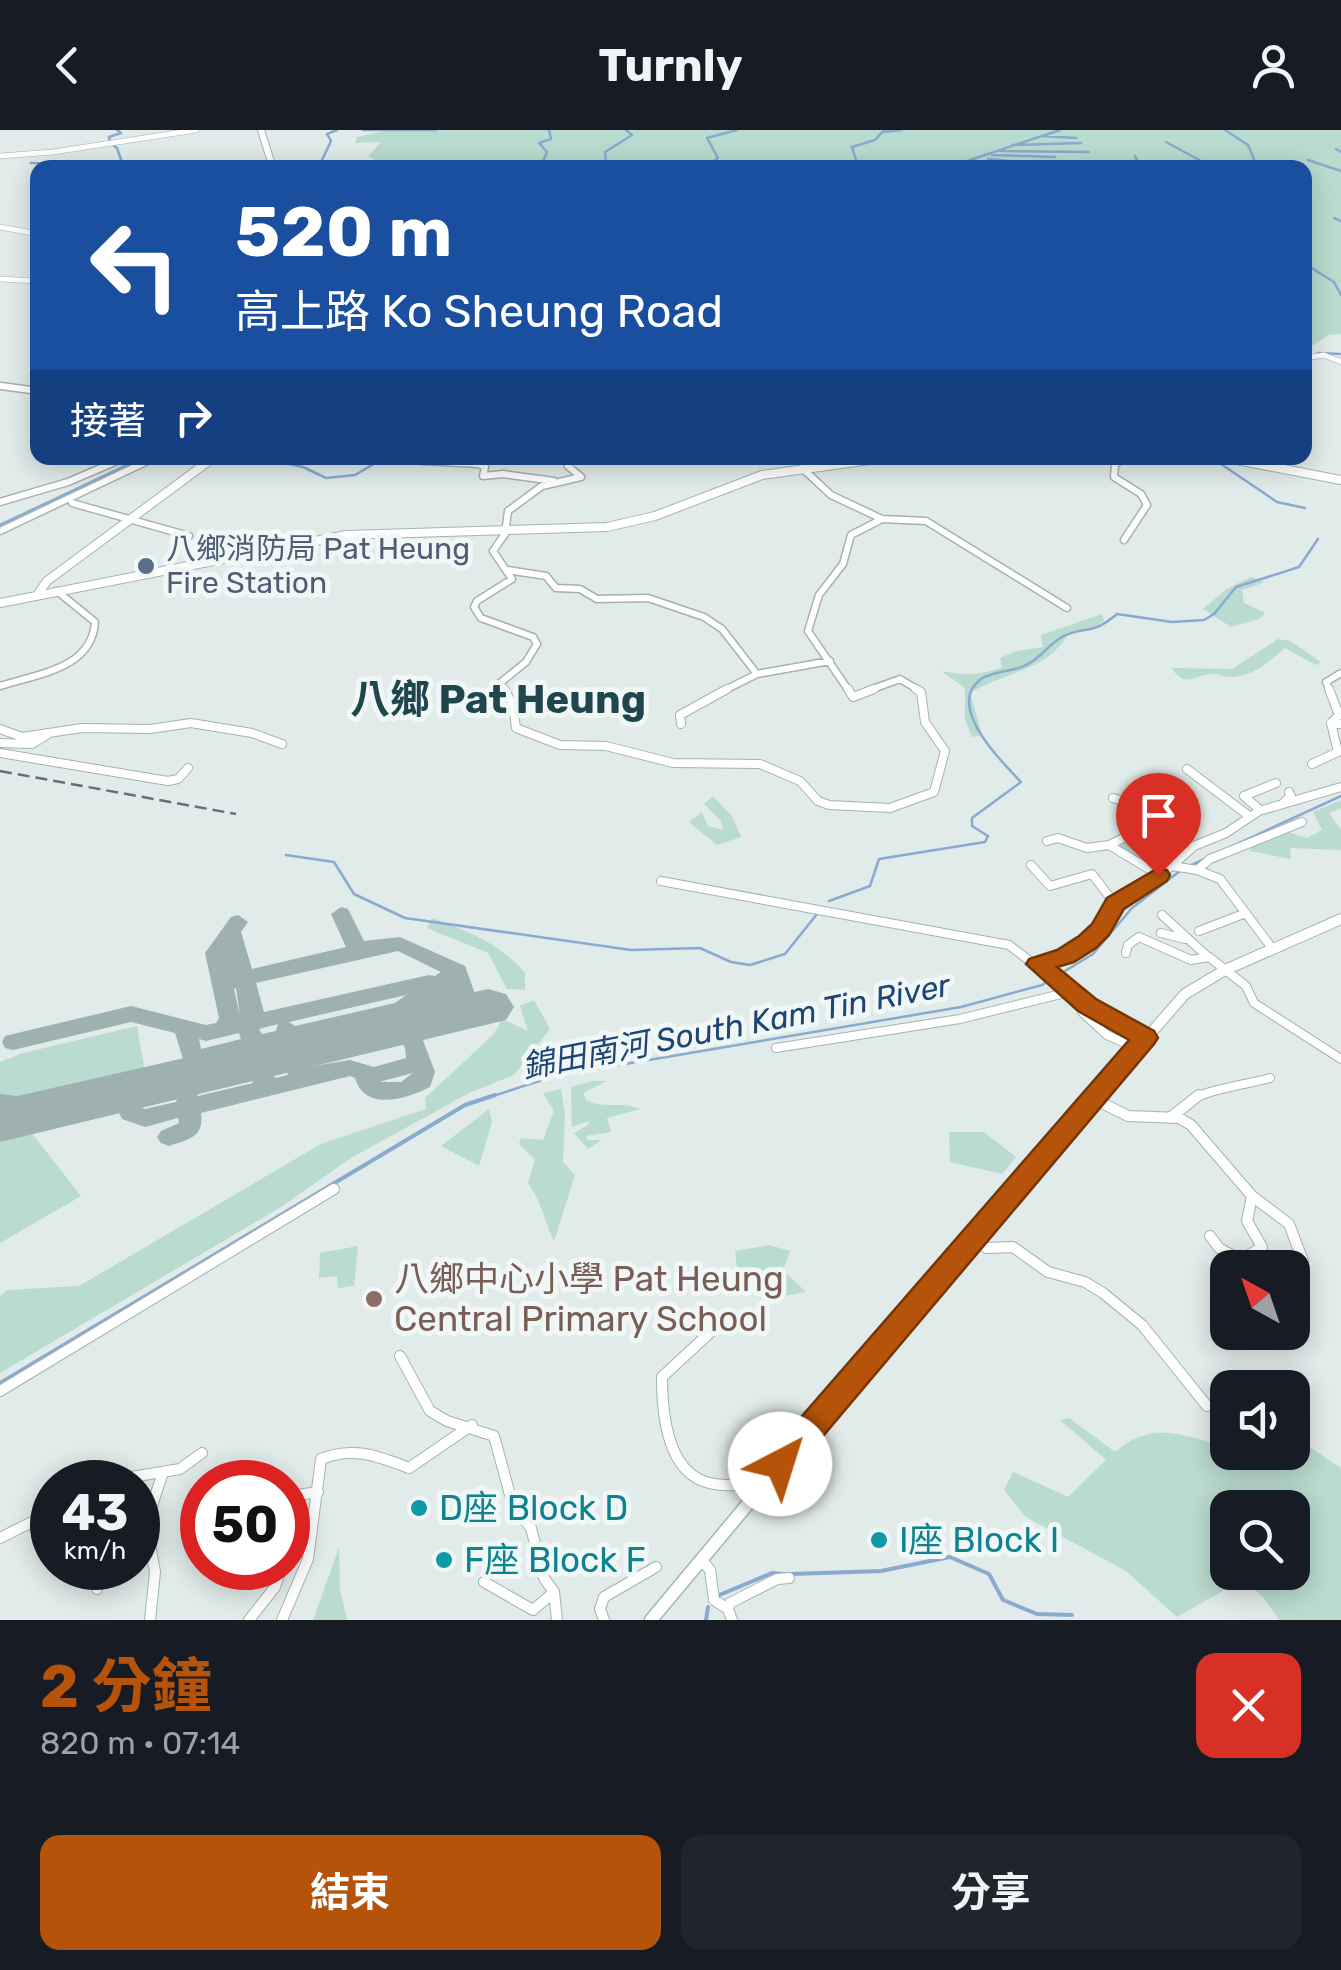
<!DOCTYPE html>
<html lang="zh-TW">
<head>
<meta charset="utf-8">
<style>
  body { margin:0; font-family:Rubik,"Noto Sans TC",sans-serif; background:#20242c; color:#f1f3f6; height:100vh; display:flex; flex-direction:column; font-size:38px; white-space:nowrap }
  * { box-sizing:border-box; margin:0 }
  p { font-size:32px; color:#9ea1a6 }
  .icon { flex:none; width:55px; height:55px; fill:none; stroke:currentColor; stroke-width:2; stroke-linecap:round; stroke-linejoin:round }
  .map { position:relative; height:1490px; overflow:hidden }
  .details { display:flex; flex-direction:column; background:#171b24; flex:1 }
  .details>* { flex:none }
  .banner { position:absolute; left:30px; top:30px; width:1282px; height:305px; border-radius:20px; box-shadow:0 5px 25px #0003; background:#1a4fa0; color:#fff; overflow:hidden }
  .needle { width:65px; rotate:320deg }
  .buttons { position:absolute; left:1210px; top:1120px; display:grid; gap:20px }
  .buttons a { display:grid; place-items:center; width:100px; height:100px; border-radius:20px; background:#171b24; box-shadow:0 5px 25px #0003; font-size:50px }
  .speed { position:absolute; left:30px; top:1330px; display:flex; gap:20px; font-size:50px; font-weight:700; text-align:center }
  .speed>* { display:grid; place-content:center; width:130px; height:130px; border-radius:50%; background:#171b24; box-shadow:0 5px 25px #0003; line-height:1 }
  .speed small { font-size:25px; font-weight:400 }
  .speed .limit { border:15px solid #d22; background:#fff; color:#111 }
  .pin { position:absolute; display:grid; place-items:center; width:85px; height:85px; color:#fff; margin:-102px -42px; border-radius:50% 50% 50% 0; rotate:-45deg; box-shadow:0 0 10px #0007 }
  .pin .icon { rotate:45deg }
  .me { position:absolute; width:110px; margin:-55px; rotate:40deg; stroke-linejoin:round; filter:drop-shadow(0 0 8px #0008) }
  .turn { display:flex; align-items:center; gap:35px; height:210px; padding:0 40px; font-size:45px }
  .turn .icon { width:130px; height:130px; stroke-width:2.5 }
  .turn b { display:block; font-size:70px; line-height:85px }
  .then { display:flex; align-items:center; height:95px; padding:0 40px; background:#0003; gap:20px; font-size:38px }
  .round { display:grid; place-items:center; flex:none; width:105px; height:105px; border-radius:20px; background:#20242c }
  .head { display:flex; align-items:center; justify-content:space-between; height:170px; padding:0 40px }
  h1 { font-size:60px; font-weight:700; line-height:75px; color:#b45309 }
  .cta { display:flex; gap:20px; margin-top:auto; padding:20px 40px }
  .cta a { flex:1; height:115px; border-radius:20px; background:#b45309; color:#fff; font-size:40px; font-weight:700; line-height:115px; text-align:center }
  .cta a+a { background:#20242c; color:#f1f3f6 }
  header { display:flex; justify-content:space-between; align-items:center; height:130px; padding:0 40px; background:#171b24; font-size:45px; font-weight:700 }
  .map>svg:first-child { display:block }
  .green { fill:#badbcf; fill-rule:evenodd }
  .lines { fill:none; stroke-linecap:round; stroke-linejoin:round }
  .stream-far1 { stroke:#8aaace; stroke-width:2.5 }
  .stream { stroke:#8aaace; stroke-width:4 }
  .taxiway { fill:#9eb0b0; fill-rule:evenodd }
  .runway { fill:#9eb0b0; fill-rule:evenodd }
  .street-far3-casing { stroke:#a4b2b2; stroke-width:6 }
  .street-far2-casing { stroke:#a4b2b2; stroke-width:9 }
  .street-far1-casing { stroke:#a4b2b2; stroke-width:10 }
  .street-casing { stroke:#a4b2b2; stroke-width:12 }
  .secondary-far3-casing { stroke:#a0b6b6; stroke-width:8 }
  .secondary-far2-casing { stroke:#a0b6b6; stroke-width:10 }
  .secondary-far1-casing { stroke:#a0b6b6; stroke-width:12 }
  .secondary-casing { stroke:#a0b6b6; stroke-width:15 }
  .street-far3 { stroke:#fff; stroke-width:5 }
  .street-far2 { stroke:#fff; stroke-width:6 }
  .street-far1 { stroke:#fff; stroke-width:8 }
  .street { stroke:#fff; stroke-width:10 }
  .secondary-far3 { stroke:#fff; stroke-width:6 }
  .secondary-far2 { stroke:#fff; stroke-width:8 }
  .secondary-far1 { stroke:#fff; stroke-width:10 }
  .secondary { stroke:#fff; stroke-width:12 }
  .rail { stroke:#5c7476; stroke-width:2.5; stroke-dasharray:12 6; stroke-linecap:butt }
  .route { fill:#b45309; stroke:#753606; stroke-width:2.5 }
  .service-dot { fill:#5c6f8a; stroke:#f1f7f7; stroke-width:4 }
  .education-dot { fill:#8d6e63; stroke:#f1f7f7; stroke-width:4 }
  .culture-dot { fill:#0f9aa8; stroke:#f1f7f7; stroke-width:4 }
  .labels { text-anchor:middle; stroke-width:10; stroke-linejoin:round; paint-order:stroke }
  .service-label { font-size:30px; fill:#4e5e75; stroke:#f1f7f7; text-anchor:start }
  .water-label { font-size:32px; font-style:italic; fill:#1e4674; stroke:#f1f7f7 }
  .near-education-label { font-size:35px; fill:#785e54; stroke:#f1f7f7; text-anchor:start }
  .near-culture-label { font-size:35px; fill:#0d838f; stroke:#f1f7f7; text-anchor:start }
  .district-label { font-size:40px; font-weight:bold; fill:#1e464c; stroke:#f1f7f7 }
</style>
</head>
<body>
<header><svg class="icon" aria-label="back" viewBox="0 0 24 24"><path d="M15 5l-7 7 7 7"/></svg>Turnly<svg class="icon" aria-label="person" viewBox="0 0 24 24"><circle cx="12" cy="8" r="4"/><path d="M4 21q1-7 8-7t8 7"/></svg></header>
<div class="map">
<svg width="1341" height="1490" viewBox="0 0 1341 1490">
  <rect width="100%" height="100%" fill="#e1ebea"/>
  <path class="green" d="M391 0H1341V204L1329 205 1305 220V38H388L368 26 381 12 355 13 357 7Z
    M1251 447 1265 452 1242 460 1244 473 1265 483 1259 489 1231 497 1203 479 1227 459Z
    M1102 484 1104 490 1094 498 1068 503C1051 540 1002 543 970 563L982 605 972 607 965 590V558L941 541C963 545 980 546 1002 537L1000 528 1016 521 1043 517 1041 505Z
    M1278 509 1290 511 1321 532 1316 535 1285 518C1269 532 1251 548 1228 547 1223 547 1218 543 1212 544 1192 545 1187 559 1171 538L1232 539Z
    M713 666 732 686 741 707 717 715 689 692 702 682 708 696 723 700 721 691 704 674Z
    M1341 670V678L1329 683 1341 700V720L1290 718 1291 729 1250 721 1255 709 1279 699 1307 708 1322 700 1313 682Z
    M1147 694 1166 703 1178 717 1173 729 1155 740 1117 715 1133 708Z
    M432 788C469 802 498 812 525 843V860L507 859 488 823 427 798Z
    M534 870 550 899 514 945 469 963 351 1028 281 1077 0 1243V1166L7 1160 79 1156 321 1014 426 979 425 968 494 904 502 889 528 901 520 876Z
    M137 896 145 942 19 971 0 969V932L23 923Z
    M707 899 737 910 656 925 652 920 673 908Z
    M593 951H607L583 963 587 971C605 979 623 971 640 979L607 988 611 1002 586 1006 587 1010H602L588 1019 574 1003 588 995 589 991 572 997 571 957Z
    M561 959 565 984 563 1032 575 1045 554 1111C544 1091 542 1072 528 1053L535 1029 519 1014 521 1008 543 1010 554 981 543 963Z
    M489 979 492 992 479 1036 441 1016Z
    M30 1001 81 1066 0 1113V1009Z
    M984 1002 1016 1027 1002 1044 950 1032 949 1002Z
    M769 1115 790 1121 783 1140 806 1162 772 1168 737 1137 735 1121Z
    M358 1116 354 1156 338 1158 337 1146 319 1148 320 1123Z
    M1069 1288 1115 1322C1153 1289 1184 1306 1227 1317L1228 1322 1259 1326 1260 1323 1292 1322 1293 1306 1341 1338V1490H1279L1263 1467 1242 1450 1177 1487 1126 1441 1026 1387 1004 1360 1013 1342 1068 1367 1106 1330 1060 1290ZM1228 1378H1292V1442H1228Z
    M339 1418 340 1459 347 1490H313Z"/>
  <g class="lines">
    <path class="stream-far1" d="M117 0 121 3 109 7 110 13 117 18 124 38
      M363 0H436
      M1225 0 1248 15 1254 29 1250 38
      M884 2 901 0
      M1043 6 1076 8
      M1166 12 1214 38
      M1012 15 1081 13
      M1336 19 1341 22
      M1001 21 1089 22
      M992 25 1055 27
      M1135 26 1141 38
      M988 29 1066 36
      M1308 30 1341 41
      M31 33 122 36
      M613 35 636 38
      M307 38 321 32 331 11 327 4 337 0
      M540 38 547 22 539 13 551 9 549 0
      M606 38 611 35 606 32 605 22 632 5 626 0
      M704 38 718 28 707 8 737 0
      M831 38 857 33 852 17 875 10 884 0
      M946 38 1060 0
      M1334 88 1341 91
      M1305 134 1334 152 1341 165
      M1318 223 1341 224
      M259 328 303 337 326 348 355 345 377 332 420 330
      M1212 328 1277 372 1305 378
      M0 395 142 328
      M286 725 334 732 354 764 405 788 631 820 700 818 731 832 750 835 785 824 817 784
      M1187 737 1341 666
      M829 771 870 756 879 729 985 712 988 706 972 696V688L1021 652C1003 633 944 576 981 549 993 541 1013 542 1026 535 1040 529 1049 514 1062 507 1084 495 1090 507 1117 484L1172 492 1204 490 1214 484 1236 457 1299 437 1318 409
      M487 968 554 946 961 877 1042 855 1093 824 1132 778 1180 741"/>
    <path class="stream" d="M0 1253 465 975 495 965
      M792 1444 881 1441 950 1427 989 1444 1003 1470 1037 1484 1072 1485
      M717 1466 772 1443 784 1444
      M706 1490 708 1477"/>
    <path class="taxiway" d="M341 777 348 779 364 811 400 807 465 836 475 864 472 869 413 884 435 942 430 957C406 969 365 982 355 948L350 946 201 983C204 1007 190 1009 169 1016L161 1013 157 1007 161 1001 179 993 178 988 145 997 122 989 119 983 122 977 130 974 145 979 176 972 179 960H195L198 966 253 953 245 925 197 936 184 932 175 903 131 892 13 920 5 918 2 912 5 906 13 904 131 876 206 895 216 893 219 888 205 823 231 787 238 785 248 792 241 802 252 839 346 817 331 784ZM398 821 441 842 435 846 429 845 264 882 256 853ZM236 858 240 886 234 859ZM406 865 395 873 295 896 289 892ZM392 889 405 918 406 928 374 937 350 930 308 937 300 911ZM278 894 276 901 262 904 259 899ZM239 903 241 909 201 919 199 909 206 911ZM280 916 288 945 276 948 272 945 265 920ZM413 943 401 952H379Z
      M0 964 51 970 59 973 62 979 59 985 51 988 0 982Z"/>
    <path class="runway" d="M488 859 506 864 514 877 506 890 0 1012V970Z"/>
    <defs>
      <path id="street-far3" d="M0 26 53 22 196 0
        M0 97 38 104
        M0 149 38 151
        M1305 228 1324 225 1341 232"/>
      <path id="street-far2" d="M1 256 38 261
        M424 328 422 331 479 334 485 337 483 346 503 344 554 351
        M803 328 822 336
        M1122 328 1115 335 1114 347 1141 364 1147 375 1124 410
        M802 338 831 365 882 389 926 391 1067 478
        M0 372 68 352 124 328
        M72 373 189 406
        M0 401 154 328
        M507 440 546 446 556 458 580 459 597 469 648 468 704 487 722 499 757 544
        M0 556C37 544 92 539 95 492L57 461
        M505 561 500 553 526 532 537 514 533 507 481 488 474 477 477 471 512 449 493 421 505 404 508 381 542 356 581 347 568 336 573 328
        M723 561 757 544 830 531
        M849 561 808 501 819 465 843 434 851 405 882 389
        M867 561 900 549 920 561
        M1330 561 1326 552 1341 543"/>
      <path id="street-far1" d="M504 559 513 575 516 598 560 615 606 616 673 633 760 634 800 651 818 671 829 675 890 678 934 662 945 621 925 592 921 562 916 559
        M848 559 853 567 874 559
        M1329 559 1339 585 1331 593 1341 594
        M681 594 680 585 727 559
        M0 599 22 607 82 598 150 599 191 593 252 603 282 614
        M0 613 32 614 48 604
        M0 623 168 651 178 649 188 638
        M1312 634 1338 622 1331 593
        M1187 639 1249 686
        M1283 673 1291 666 1289 662
        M1260 680 1244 666 1276 653
        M1047 711 1058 708 1087 718 1109 715 1159 745
        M1109 715 1136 702 1150 684 1145 678 1113 668
        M1031 735 1050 756 1092 744 1115 774
        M1172 736 1197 740 1210 729 1302 692
        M1197 740 1220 749 1272 818
        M661 751 1009 815 1087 875 1145 908
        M1162 785 1208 827
        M1199 801 1246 783
        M1161 803 1185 809
        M1126 823 1128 815 1139 807 1191 830 1209 827 1246 856 1254 873 1341 929
        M1038 835 1065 826 1087 812 1100 800 1117 772 1172 736 1194 716 1226 703 1259 681 1341 657
        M1083 883 1107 905 1136 918
        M776 918 960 889 1069 862
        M1196 968C1206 960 1253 953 1270 948"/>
      <path id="street" d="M1092 968 1128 986 1179 988 1191 995 1252 1066 1289 1094 1303 1131 1292 1142
        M1170 988 1199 965
        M1210 1106 1219 1118 1255 1138
        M972 1108 987 1118 1013 1117 1048 1142 1085 1152 1103 1163 1142 1195 1207 1276
        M1241 1130 1262 1117 1247 1091 1252 1066
        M729 1185 662 1247C662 1282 667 1340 706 1352 724 1358 745 1354 763 1355
        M400 1226 430 1281 447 1291 494 1306 513 1376 531 1398 544 1448 554 1462 557 1490
        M0 1261 334 1059
        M101 1352 180 1339 202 1323
        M288 1390 291 1366 318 1362
        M0 1408 52 1382
        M701 1429 710 1440 714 1470 728 1479 732 1490
        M97 1438V1459
        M484 1452 533 1480 554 1462
        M728 1479 730 1473 777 1449 789 1448
        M150 1490 155 1442 146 1394 163 1342
        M249 1490 275 1457 281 1438
        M282 1490 308 1429 321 1329C353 1316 378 1326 409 1338L472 1295
        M604 1490 600 1479 604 1467 656 1437"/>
      <path id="secondary-far3" d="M261 0 273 38"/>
      <path id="secondary-far2" d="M1226 328 1341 350
        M38 464 47 451 213 328
        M0 473 346 405 607 397 655 386 762 345 884 328"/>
      <path id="secondary-far1" d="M1094 968 1185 864 1225 840 1341 789"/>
      <path id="secondary" d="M651 1490 949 1133 1096 965"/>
    </defs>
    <use href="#street-far3" class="street-far3-casing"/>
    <use href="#street-far2" class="street-far2-casing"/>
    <use href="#street-far1" class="street-far1-casing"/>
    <use href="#street" class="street-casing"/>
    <use href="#secondary-far3" class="secondary-far3-casing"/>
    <use href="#secondary-far2" class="secondary-far2-casing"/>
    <use href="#secondary-far1" class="secondary-far1-casing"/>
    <use href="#secondary" class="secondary-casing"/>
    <use href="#street-far3" class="street-far3"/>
    <use href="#street-far2" class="street-far2"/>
    <use href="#street-far1" class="street-far1"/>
    <use href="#street" class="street"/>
    <use href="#secondary-far3" class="secondary-far3"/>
    <use href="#secondary-far2" class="secondary-far2"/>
    <use href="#secondary-far1" class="secondary-far1"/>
    <use href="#secondary" class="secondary"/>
    <path class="rail" d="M0 641 236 684"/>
  </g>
  <path class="route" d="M1158 738 1167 740 1170 745 1167 751 1124 779 1109 805 1096 818 1074 832 1057 837 1096 869 1154 901 1158 908 1154 914 791 1344 780 1348 769 1344 764 1334 769 1324 1129 910 1078 881 1026 834 1029 829 1057 820 1079 806 1092 794 1107 768Z"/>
  <circle class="service-dot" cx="146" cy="436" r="10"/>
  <circle class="education-dot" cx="374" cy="1169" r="10"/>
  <g class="culture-dot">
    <circle cx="419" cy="1378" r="10"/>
    <circle cx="879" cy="1410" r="10"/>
    <circle cx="444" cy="1430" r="10"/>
  </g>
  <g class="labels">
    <g class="service-label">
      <text x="166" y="429">八鄉消防局 Pat Heung<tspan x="166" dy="34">Fire Station</tspan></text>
    </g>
    <g class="water-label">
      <text transform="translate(736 896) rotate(-11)" y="11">錦田南河 South Kam Tin River</text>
    </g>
    <g class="near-education-label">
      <text x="394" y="1161">八鄉中心小學 Pat Heung<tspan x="394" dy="40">Central Primary School</tspan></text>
    </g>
    <g class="near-culture-label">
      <text x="439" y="1390">D座 Block D</text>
      <text x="899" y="1422">I座 Block I</text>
      <text x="464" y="1442">F座 Block F</text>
    </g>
    <g class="district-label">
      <text x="498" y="583">八鄉 Pat Heung</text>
    </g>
  </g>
</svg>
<div class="buttons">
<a><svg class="needle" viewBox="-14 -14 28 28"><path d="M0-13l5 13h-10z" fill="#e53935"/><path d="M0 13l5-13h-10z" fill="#9ea1a6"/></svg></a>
<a><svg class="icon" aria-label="sound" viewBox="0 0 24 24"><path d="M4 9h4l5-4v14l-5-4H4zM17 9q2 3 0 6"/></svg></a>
<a><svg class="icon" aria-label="search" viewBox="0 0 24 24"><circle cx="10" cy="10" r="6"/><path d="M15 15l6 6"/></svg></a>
</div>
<div class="speed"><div>43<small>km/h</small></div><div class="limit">50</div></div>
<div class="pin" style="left:1158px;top:745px;background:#d93025"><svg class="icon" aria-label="arrive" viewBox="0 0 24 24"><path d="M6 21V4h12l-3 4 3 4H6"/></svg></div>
<svg class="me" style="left:780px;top:1334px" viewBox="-20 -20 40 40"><circle r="19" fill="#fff"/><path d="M0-13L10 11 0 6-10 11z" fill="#b45309"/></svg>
<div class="banner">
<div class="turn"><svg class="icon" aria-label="left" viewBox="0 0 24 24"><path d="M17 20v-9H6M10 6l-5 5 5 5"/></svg><div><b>520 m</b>高上路 Ko Sheung Road</div></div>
<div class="then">接著<svg class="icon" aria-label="right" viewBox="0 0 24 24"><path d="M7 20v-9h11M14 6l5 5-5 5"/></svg></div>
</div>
</div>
<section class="details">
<div class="head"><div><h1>2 分鐘</h1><p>820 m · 07:14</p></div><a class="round" style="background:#d93025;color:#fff"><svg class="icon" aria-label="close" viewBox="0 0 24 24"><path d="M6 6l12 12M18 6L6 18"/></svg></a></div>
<div class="cta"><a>結束</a><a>分享</a></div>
</section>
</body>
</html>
